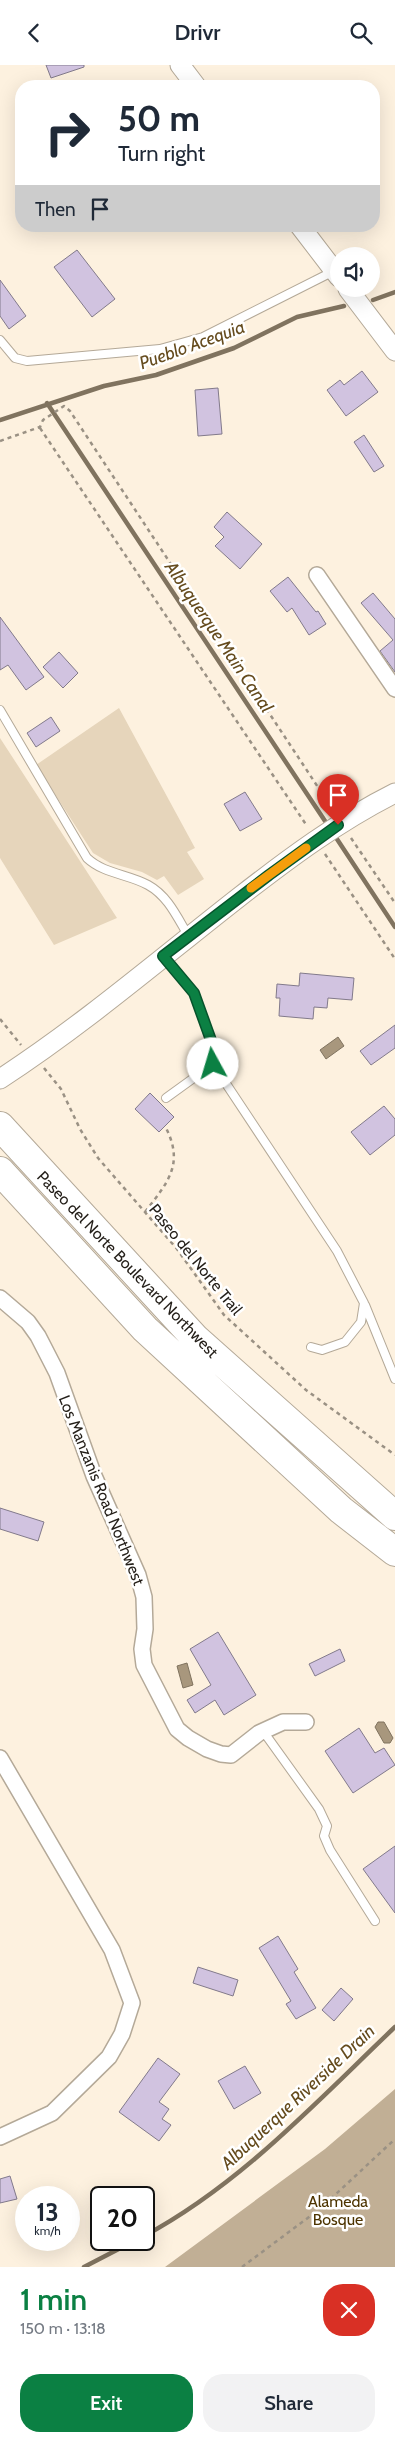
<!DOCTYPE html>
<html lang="en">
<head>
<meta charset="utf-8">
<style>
  body { margin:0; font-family:Cabin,sans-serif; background:#f2f2f3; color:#1f2937; height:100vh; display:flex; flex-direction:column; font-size:19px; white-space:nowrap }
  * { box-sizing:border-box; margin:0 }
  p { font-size:16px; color:#747a83 }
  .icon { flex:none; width:28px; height:28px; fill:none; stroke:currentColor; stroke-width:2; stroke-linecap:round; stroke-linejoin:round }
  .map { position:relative; height:2202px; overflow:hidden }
  .side { display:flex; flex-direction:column; background:#fff; flex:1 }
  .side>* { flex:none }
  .hud { position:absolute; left:15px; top:15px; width:365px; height:152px; border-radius:20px; box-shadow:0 5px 20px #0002; background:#fff; color:#1f2937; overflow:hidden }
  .buttons { position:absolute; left:330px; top:182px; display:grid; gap:10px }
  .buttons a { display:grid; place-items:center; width:50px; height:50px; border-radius:50%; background:#fff; box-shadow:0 5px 20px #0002; font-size:25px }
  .speed { position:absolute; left:15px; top:2121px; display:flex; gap:10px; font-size:25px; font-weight:700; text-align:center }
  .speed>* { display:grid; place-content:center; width:65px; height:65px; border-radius:50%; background:#fff; box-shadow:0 5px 20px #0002; line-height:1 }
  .speed small { font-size:12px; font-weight:400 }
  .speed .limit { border:2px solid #111; border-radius:8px; background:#fff; color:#111 }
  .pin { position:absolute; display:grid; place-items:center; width:42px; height:42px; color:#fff; margin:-51px -21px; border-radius:50% 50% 50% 0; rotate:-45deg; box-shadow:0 0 5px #0007 }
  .pin .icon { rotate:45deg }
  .me { position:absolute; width:55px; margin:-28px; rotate:354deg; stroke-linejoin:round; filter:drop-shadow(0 0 4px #0008) }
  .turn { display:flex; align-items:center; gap:18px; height:105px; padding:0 20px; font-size:22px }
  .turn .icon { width:65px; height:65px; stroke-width:2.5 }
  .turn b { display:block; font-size:35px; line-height:42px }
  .then { display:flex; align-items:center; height:48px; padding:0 20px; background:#0003; gap:10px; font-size:19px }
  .round { display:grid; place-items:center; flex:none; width:52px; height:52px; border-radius:20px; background:#f2f2f3 }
  .head { display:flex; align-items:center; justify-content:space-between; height:85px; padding:0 20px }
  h1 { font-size:30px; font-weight:600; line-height:38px; color:#0b8043 }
  .button { display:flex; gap:10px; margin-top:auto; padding:10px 20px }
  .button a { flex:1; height:58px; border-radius:20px; background:#0b8043; color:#fff; font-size:20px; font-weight:600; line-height:58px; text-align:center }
  .button a+a { background:#f2f2f3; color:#1f2937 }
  header { display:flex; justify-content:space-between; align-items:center; height:65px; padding:0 20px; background:#fff; font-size:22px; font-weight:600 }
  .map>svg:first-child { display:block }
  .green { fill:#e6d5bb }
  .forest { fill:#c1af95 }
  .water { fill:#a8977d; stroke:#80735f }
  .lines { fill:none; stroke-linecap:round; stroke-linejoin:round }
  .stream { stroke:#80735f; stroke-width:4.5 }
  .building { fill:#d1c3e0; stroke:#827a8b }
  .service-casing { stroke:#b4a998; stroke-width:10 }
  .minor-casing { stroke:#b4a998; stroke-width:18 }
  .tertiary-casing { stroke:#b4a998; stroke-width:21 }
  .motorway-casing { stroke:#b4a998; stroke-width:30 }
  .path { stroke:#9a9184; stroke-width:2.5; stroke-dasharray:4 4; stroke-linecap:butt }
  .service { stroke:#fff; stroke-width:8 }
  .minor { stroke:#fff; stroke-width:15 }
  .tertiary { stroke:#fff; stroke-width:19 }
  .motorway { stroke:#fff; stroke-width:28 }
  .route-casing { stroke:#07532c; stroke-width:12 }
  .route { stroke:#0b8043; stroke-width:9 }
  .slow { stroke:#f59e0b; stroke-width:9 }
  .labels { text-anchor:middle; stroke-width:5; stroke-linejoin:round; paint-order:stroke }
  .street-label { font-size:16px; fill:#231e18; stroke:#fff }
  .park-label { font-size:16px; fill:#4d3400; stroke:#fff }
  .water-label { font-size:18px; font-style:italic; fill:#654b1d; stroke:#fff }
</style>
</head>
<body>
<header><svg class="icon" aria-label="back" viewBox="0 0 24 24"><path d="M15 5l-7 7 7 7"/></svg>Drivr<svg class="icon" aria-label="search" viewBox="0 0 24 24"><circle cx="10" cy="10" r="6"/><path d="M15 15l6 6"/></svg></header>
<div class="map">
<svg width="395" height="2202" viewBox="0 0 395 2202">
  <rect width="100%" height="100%" fill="#fdf1df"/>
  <path class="green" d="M119 643 195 783 187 787 204 814 178 830 164 811 157 815 142 807 110 798 93 788 36 700Z
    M0 673 117 853 54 880 0 793Z"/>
  <path class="forest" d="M395 2024V2202H165L325 2084Z"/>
  <path class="water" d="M338 972 344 981 326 994 320 985Z
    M187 1598 193 1620 183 1623 177 1601Z
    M378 1657H384L393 1673 390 1678H384L375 1662Z"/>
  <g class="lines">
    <path class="stream" d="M373 235 395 227
      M47 338 329 762
      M0 355 104 321 156 310 234 283 297 252 344 241
      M333 768 395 862
      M144 2171C241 2119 316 2037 395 1962
      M84 2202 136 2175"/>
  </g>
  <path class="building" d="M46 0H84V2L51 13Z
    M77 185 115 234 92 252 54 202Z
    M0 215 26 251 9 264 0 251Z
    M362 306 378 327 346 351 327 325 340 315 344 320Z
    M218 323 222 369 198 371 195 325Z
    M364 370 384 401 374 407 354 377Z
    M227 447 262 479 240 504 215 481 224 472 214 462Z
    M288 512 316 547 318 546 326 559 309 570 292 543 287 547 270 526Z
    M373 528 395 554V607L380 586 393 575 361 538Z
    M0 552 44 612 26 625 8 600 0 605Z
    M59 587 78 608 63 623 43 602Z
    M51 652 60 666 36 682 27 668Z
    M245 727 262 754 240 766 224 739Z
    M300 908 354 913 352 935 328 933 327 943 314 942 313 954 279 951 280 933H276L277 919 299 921Z
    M395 960V983L371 1000 360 986Z
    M150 1028 174 1052 159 1067 135 1044Z
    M384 1041 395 1054V1070L370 1090 351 1067Z
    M0 1443 44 1457 38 1476 0 1464Z
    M218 1567 256 1630 224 1650 215 1635 195 1648 187 1635 211 1620 190 1584Z
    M340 1584 345 1596 315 1611 309 1599Z
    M359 1663 375 1688 384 1683 395 1700 353 1728 325 1686Z
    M395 1781V1848L363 1804Z
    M278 1871 298 1904 294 1907 316 1943 296 1954 286 1939 291 1936 259 1883Z
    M198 1902 238 1915 233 1931 193 1918Z
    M341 1923 353 1934 334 1956 322 1945Z
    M158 1993 180 2009 159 2037 169 2044 162 2054 171 2060 159 2076 119 2047Z
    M245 2001 261 2028 234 2044 218 2016Z
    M10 2111 17 2134 0 2138V2114Z"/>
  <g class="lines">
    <defs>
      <path id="service" d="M0 275 15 293 27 296 160 284 203 272 334 206
        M0 645 87 793C104 809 128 809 148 820 168 831 177 852 189 872
        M165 893 194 928 212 978 213 999 337 1186 364 1238 361 1257 345 1277 322 1285 311 1282
        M166 1033 213 999
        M365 1240 395 1314
        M263 1666 319 1744 327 1761 324 1771 330 1785 375 1856"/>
      <path id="minor" d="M317 510 395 624
        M0 1233 28 1257 38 1271 57 1308 94 1411 138 1510 144 1532 145 1564 142 1584 144 1600 177 1664 188 1673 207 1684 221 1689 231 1690 259 1668 283 1657H306
        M0 1693 112 1885 132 1938 122 1969 109 1992 52 2048 0 2072"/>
      <path id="tertiary" d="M180 0 196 21
        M300 161 339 212
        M348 224 395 286
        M0 1014C83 960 160 894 238 833 288 794 339 756 395 728"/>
      <path id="motorway" d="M0 1061 195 1273 395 1451
        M0 1106 145 1264 341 1445 395 1487"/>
    </defs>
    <use href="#service" class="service-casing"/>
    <use href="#minor" class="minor-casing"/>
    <use href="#tertiary" class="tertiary-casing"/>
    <use href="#motorway" class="motorway-casing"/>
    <path class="path" d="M40 363 307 761
      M0 376 40 362 43 355 64 341 70 346 333 745
      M351 773 395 838
      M325 789 395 894
      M0 954 21 980
      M44 1003 61 1024 80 1064 98 1093 177 1184 224 1250 306 1325 395 1390
      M145 1147C168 1117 185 1099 165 1061
      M242 2202 321 2143 395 2074"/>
    <use href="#service" class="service"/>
    <use href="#minor" class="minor"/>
    <use href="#tertiary" class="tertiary"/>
    <use href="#motorway" class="motorway"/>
  </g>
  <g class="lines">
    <defs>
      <path id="route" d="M213 999 212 978 194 928 163 891 269 810 338 760"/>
    </defs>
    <use href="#route" class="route-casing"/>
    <use href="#route" class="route"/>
    <path class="slow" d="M251 823 306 783"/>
  </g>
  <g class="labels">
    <g class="street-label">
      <text transform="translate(196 1194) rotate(51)" y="6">Paseo del Norte Trail</text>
      <text transform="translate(128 1199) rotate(46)" y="6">Paseo del Norte Boulevard Northwest</text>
      <text transform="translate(102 1425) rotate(68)" y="6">Los Manzanis Road Northwest</text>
    </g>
    <g class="park-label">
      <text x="338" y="2142">Alameda<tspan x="338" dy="18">Bosque</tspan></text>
    </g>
    <g class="water-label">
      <text transform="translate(192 280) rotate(-20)" y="6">Pueblo Acequia</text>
      <text transform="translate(219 572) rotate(56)" y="6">Albuquerque Main Canal</text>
      <text transform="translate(298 2032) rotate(-43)" y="6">Albuquerque Riverside Drain</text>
    </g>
  </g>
</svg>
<div class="buttons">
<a><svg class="icon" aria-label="sound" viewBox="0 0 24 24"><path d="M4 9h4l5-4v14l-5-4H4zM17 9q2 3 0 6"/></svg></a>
</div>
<div class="speed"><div>13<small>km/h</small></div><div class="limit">20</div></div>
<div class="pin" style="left:338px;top:760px;background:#d93025"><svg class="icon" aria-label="arrive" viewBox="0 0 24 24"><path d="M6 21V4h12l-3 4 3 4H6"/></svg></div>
<svg class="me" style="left:213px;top:999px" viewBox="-20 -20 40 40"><circle r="19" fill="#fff"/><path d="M0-13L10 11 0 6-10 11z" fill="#0b8043"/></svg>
<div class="hud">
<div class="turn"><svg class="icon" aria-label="right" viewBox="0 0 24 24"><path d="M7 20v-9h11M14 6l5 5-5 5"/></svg><div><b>50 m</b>Turn right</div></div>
<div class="then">Then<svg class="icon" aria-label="arrive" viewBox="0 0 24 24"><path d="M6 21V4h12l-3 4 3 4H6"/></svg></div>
</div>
</div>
<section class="side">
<div class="head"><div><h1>1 min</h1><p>150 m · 13:18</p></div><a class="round" style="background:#d93025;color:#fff"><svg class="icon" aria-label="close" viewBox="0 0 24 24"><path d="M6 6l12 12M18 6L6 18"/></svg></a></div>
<div class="button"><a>Exit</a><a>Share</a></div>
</section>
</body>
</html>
